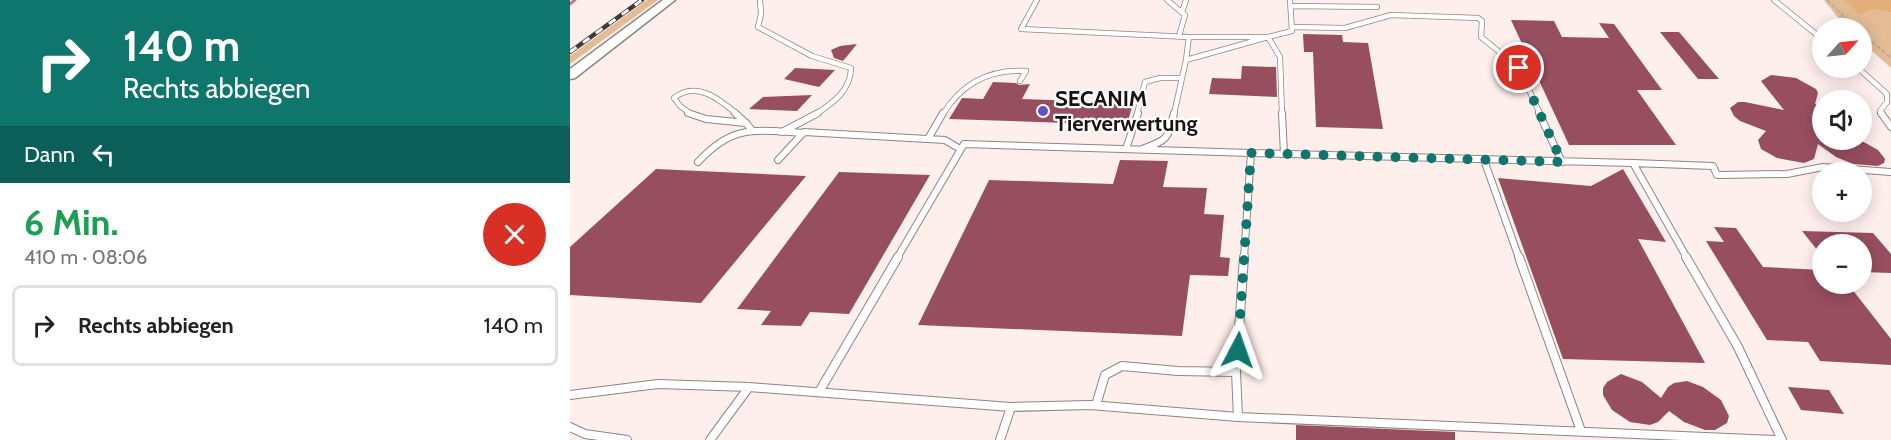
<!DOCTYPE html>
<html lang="de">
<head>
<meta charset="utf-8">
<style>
  body { margin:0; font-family:Cabin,sans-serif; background:#f2f2f2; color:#222; height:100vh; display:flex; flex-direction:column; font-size:22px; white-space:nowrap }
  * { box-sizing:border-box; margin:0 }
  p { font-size:20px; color:#767676 }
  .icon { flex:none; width:33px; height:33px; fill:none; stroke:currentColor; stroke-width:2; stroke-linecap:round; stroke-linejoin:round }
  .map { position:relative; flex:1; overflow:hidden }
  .panel { display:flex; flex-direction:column; background:#fff; width:570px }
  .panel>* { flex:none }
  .guide { background:#0f766e; color:#fff; overflow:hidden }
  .needle { width:39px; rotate:63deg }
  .fabs { position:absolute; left:1242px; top:18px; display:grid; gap:12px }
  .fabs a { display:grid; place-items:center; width:60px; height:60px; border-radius:50%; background:#fff; box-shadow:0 3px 15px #0003; font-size:30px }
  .pin { position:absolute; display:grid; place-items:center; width:51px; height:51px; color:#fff; margin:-26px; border:3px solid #fff; border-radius:50%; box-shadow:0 2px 6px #0007 }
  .me { position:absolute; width:66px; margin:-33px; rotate:4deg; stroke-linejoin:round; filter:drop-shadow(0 0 4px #0008) }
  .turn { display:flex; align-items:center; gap:21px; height:126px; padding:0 24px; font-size:27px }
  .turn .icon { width:78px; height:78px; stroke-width:2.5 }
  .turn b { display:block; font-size:42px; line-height:51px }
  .then { display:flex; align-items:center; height:57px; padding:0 24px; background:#0003; gap:12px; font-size:22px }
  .round { display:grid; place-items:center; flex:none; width:63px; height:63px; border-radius:32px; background:#f2f2f2 }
  .headline { display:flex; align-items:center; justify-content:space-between; height:102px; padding:0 24px }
  h1 { font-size:36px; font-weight:700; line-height:45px; color:#1e9e55 }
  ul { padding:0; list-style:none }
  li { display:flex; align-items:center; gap:18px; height:81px; margin:0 12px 9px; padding:0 12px; border:3px solid #e0e0e0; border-radius:9px }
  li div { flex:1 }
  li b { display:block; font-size:22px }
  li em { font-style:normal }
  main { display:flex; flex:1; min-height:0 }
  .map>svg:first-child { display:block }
  .green { fill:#e3bc95 }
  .forest { fill:#e4af76 }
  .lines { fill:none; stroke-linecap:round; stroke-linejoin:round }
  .stream { stroke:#b4819c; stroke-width:3 }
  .building { fill:#974f60 }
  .lane-far2-casing { stroke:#918382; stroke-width:6 }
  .lane-far1-casing { stroke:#918382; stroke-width:8 }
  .lane-casing { stroke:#918382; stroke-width:10 }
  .secondary-casing { stroke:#918382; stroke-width:3 }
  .path { stroke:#b0a4a3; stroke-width:1.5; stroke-dasharray:4.5 2; stroke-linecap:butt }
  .lane-far2 { stroke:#fff; stroke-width:4.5 }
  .lane-far1 { stroke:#fff; stroke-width:6 }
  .lane { stroke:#fff; stroke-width:8 }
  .secondary { fill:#fff; fill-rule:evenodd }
  .rail-casing { stroke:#403938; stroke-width:4.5 }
  .rail { stroke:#fff; stroke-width:3; stroke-dasharray:8; stroke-linecap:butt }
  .route { stroke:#0f766e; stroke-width:10; stroke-dasharray:0 18 }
  .poi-dot { fill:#5f51c9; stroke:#fff; stroke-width:2 }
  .labels { text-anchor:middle; stroke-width:4.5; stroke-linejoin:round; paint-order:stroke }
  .poi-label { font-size:22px; font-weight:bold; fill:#181312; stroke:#fff; text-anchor:start }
</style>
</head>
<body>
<main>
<section class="panel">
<div class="guide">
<div class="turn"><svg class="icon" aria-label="right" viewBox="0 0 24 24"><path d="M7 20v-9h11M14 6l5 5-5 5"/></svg><div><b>140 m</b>Rechts abbiegen</div></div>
<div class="then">Dann<svg class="icon" aria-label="left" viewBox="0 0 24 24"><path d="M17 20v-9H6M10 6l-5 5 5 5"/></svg></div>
</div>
<div class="headline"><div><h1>6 Min.</h1><p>410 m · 08:06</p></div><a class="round" style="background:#d93025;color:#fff"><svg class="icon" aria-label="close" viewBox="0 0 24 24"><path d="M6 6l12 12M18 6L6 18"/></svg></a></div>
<ul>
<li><svg class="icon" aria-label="right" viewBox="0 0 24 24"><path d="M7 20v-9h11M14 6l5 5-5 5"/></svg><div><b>Rechts abbiegen</b></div><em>140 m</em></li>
</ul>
</section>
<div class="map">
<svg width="1321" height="440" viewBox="0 0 1321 440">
  <rect width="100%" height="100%" fill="#feefed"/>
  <path class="green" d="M77 0H88L0 64V56Z
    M1254 0H1321V68L1292 42V28H1276Z"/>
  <path class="forest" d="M1274 0H1321V12L1302 9 1290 15Z"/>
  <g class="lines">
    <path class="stream" d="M0 4 5 0"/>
  </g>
  <path class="building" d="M941 20 984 21 992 37 1039 38 1029 23 1044 24 1092 90H1067L1106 145H999Z
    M1090 32H1109L1149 79H1128Z
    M733 34 772 35 773 42 798 43 813 129 746 127 743 52H734Z
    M287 44 273 61 264 58 261 50 270 46Z
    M672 66 706 67 707 97 639 94 642 78 671 79Z
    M225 68 265 70 249 87 214 79Z
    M1201 75 1226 78 1246 89 1248 93 1245 104 1252 106V140L1292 141 1308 150 1315 159 1314 163 1308 166 1283 164 1266 157 1248 144 1244 159 1234 163 1207 158 1191 149 1188 140 1196 131 1170 121 1164 116 1160 108 1168 102H1175L1214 110 1191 81Z
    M423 82 446 83 449 85 460 84 452 99 563 103 557 125 379 119 392 98 413 99Z
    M242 95 227 111 179 109 193 97Z
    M550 160 598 161 593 187 637 188 634 214 654 215 650 257 660 258 658 276 620 275 612 336 348 325 419 180 543 184Z
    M86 169 236 176 131 303 0 295V247Z
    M1053 169 1096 242 1068 239 1135 363 993 359 928 178 1021 186Z
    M269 172 360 175 279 314 240 312 231 326 191 325 201 311 167 309Z
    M1144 227 1166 228 1193 267 1252 270V284H1278L1321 339V365L1250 361 1238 342 1197 340 1136 241 1154 242Z
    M1232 231 1303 233 1321 254V273L1292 272V244H1252V256Z
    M1051 374 1072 382 1091 398 1098 387 1104 383 1117 381 1133 387 1151 400 1159 416 1157 423 1145 430H1135L1114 422 1099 411 1088 422 1080 425 1060 422 1042 410 1033 395V388L1037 382Z
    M1218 387 1259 390 1274 414 1231 410Z
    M726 425 885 432V440H726Z"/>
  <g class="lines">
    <defs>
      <path id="lane-far2" d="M190 0 191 14 188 27 242 56 281 68C281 90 263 103 246 114
        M467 0 451 29 619 37 616 60
        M597 0 615 15 609 36
        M1204 0 1252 39
        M721 6 807 7
        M612 12 616 0
        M722 27 775 28 821 15 908 18 912 21 911 37 949 68 970 114
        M619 37H698L722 31 720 0
        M1288 68 1317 94V102L1310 111 1312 114
        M121 114 110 106 104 98C126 80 149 99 167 114
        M373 114C392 83 419 69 456 71L450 81
        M567 114 575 82 590 78H611
        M604 114 616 60 698 37 710 57 712 114"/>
      <path id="lane-far1" d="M118 113 136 119 176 123
        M165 113 176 123
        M712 113 714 154
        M969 113 992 162
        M1311 113 1321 127
        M176 123 181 129
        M212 132 248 113
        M358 139 373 113
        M556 149 568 113
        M572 149C598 140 598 139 604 113
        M208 160 234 132 375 140 390 149
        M914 160 949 258
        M128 162C163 124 185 130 233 133
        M327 258 394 144 681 153
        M674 258 681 153 1063 163
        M1117 258 1063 163 1143 166 1147 175 1217 174 1253 167 1321 172"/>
      <path id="lane" d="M949 257 1011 431
        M1116 257 1168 347 1212 440
        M552 366 608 371 666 372 668 417 520 405H526L535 375Z
        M666 372 674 257
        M249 392 328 257
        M0 395 88 384 179 387 441 407 430 440
        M441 407 520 405
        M668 417 1205 440
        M0 427 15 434 57 440
        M140 440 179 387"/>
      <path id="secondary" d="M93 0H105L5 78 0 79V69Z"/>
    </defs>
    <use href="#lane-far2" class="lane-far2-casing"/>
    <use href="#lane-far1" class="lane-far1-casing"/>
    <use href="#lane" class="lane-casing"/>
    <use href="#secondary" class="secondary-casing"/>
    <path class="path" d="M1257 0 1286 28
      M1292 33 1321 58"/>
    <use href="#lane-far2" class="lane-far2"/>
    <use href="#lane-far1" class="lane-far1"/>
    <use href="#lane" class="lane"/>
    <use href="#secondary" class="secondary"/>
    <defs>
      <path id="rail" d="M0 52 72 0"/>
    </defs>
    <use href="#rail" class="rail-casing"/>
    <use href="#rail" class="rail"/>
  </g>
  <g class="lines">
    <path class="route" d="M668 350 681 153 992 162 949 68"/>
  </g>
  <circle class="poi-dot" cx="473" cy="111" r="6"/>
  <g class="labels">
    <g class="poi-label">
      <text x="485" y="106">SECANIM<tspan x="485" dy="25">Tierverwertung</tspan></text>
    </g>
  </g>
</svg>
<div class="fabs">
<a><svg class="needle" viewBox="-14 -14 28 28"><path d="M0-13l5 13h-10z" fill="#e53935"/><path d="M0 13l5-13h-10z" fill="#767676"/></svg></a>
<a><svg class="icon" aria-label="sound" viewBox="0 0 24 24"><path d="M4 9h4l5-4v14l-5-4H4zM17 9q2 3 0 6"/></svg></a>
<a>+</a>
<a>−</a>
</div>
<div class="pin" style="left:949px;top:68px;background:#d93025"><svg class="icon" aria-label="arrive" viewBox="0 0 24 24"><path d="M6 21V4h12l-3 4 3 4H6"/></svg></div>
<svg class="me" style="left:668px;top:350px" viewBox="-20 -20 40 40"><path d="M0-17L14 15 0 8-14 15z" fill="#0f766e" stroke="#fff" stroke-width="4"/></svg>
</div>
</main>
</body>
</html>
